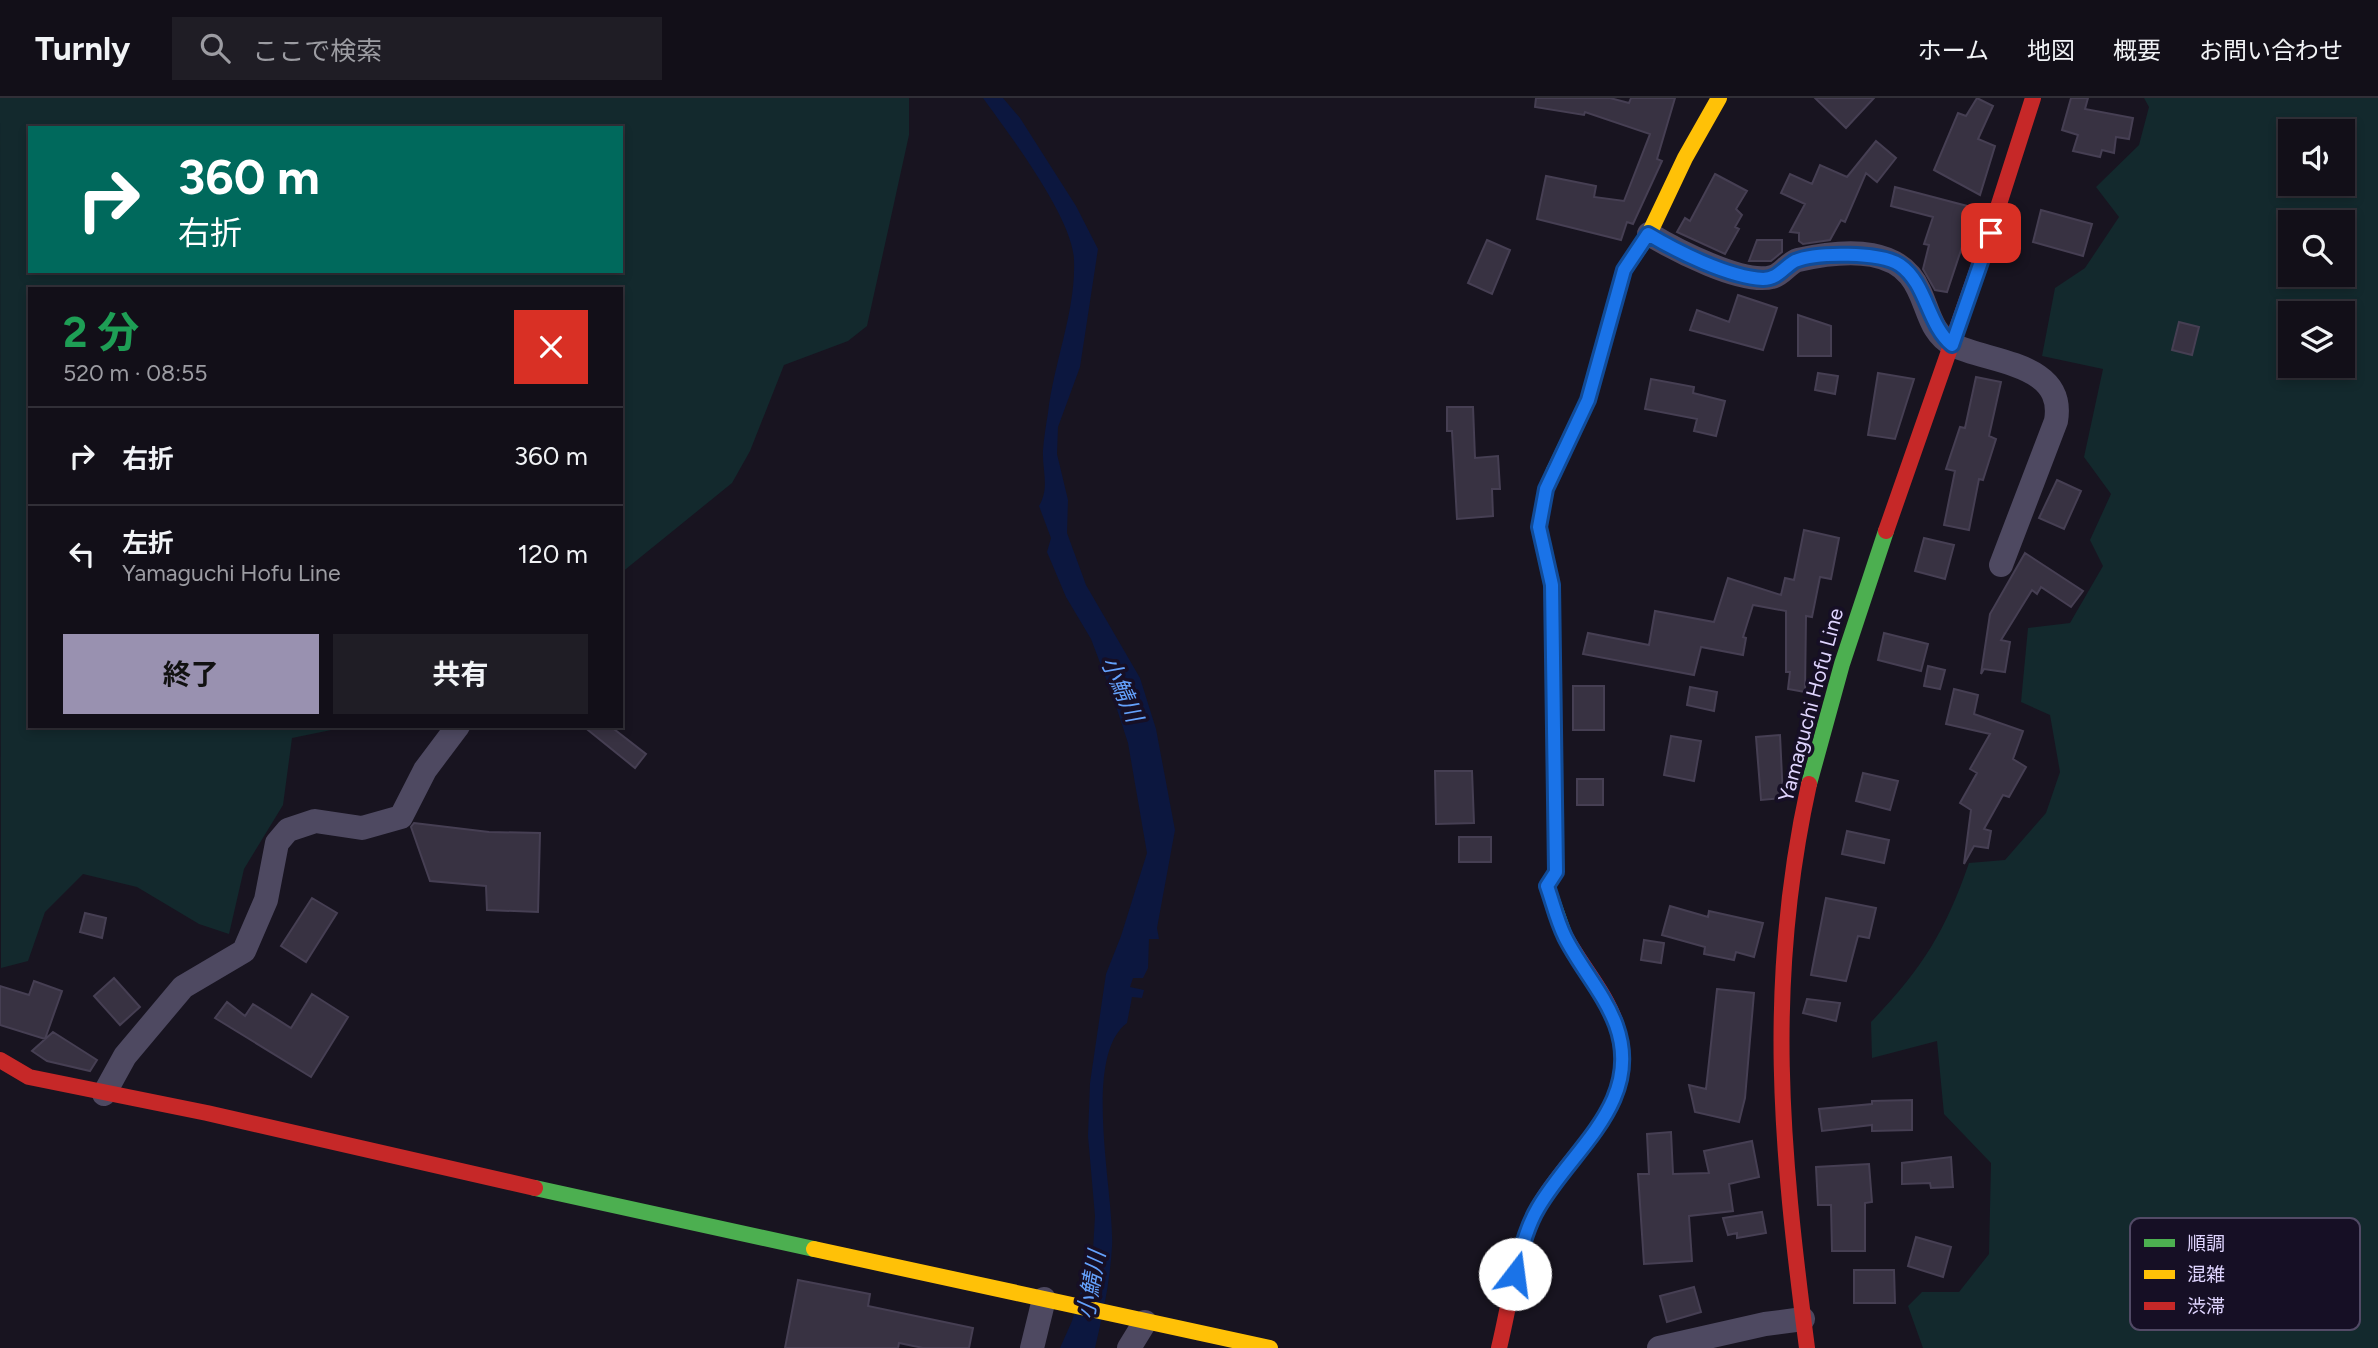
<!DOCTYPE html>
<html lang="ja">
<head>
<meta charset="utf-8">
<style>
  body { margin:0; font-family:Figtree,"Noto Sans JP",sans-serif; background:#1f1d25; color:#f1f3f6; height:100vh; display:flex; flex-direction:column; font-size:26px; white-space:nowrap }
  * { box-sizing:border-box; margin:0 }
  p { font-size:23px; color:#9c9ca2 }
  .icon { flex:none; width:38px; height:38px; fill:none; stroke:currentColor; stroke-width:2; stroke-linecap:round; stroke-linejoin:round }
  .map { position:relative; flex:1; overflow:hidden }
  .panel { position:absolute; left:28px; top:189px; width:595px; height:441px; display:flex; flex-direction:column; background:#120f18; border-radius:0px; box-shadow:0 4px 10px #0003,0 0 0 2px #312f37 }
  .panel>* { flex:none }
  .guide { position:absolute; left:28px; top:28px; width:595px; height:147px; border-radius:0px; box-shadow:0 4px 10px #0003,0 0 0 2px #312f37; background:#00695c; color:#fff; overflow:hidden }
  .fabs { position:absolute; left:2278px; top:21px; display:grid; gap:14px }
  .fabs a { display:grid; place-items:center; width:77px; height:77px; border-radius:0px; background:#120f18; box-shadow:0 4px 10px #0003,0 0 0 2px #312f37; font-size:35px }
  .pin { position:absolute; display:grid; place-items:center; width:60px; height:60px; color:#fff; margin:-30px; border-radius:14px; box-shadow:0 4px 10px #0006 }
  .me { position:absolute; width:77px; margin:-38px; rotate:15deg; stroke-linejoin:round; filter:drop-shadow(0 0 5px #0008) }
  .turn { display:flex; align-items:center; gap:24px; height:147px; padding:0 35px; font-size:32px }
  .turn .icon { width:91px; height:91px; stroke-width:2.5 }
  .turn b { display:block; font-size:49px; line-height:60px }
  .round { display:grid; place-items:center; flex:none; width:74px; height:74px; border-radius:0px; background:#1f1d25 }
  .overview { display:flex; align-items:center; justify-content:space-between; height:119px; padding:0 35px }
  h1 { font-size:42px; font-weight:700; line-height:52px; color:#1e9e55 }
  .action { display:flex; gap:14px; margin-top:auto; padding:14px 35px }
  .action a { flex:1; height:80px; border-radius:0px; background:#9991b0; color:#111; font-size:28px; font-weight:700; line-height:80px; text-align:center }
  .action a+a { background:#1f1d25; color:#f1f3f6 }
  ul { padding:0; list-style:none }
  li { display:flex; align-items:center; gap:21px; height:98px; padding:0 35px; border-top:2px solid #312f37 }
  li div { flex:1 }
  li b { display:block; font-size:26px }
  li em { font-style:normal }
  header { display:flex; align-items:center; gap:42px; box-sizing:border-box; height:98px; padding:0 35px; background:#120f18; border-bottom:2px solid #312f37 }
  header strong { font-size:33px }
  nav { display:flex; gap:38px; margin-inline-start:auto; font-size:24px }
  .search { width:490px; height:63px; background:#1f1d25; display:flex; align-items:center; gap:18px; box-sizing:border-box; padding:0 24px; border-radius:0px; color:#9c9ca2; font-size:26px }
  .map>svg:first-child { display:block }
  .green { fill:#13292d; fill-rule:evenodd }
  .water { fill:#0c173f }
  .building { fill:#383242; stroke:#463f53; stroke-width:2 }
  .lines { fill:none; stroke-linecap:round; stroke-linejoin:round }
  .street { stroke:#4e4961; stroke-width:24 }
  .fast { stroke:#4caf50; stroke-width:16 }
  .slow { stroke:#ffc107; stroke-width:16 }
  .jam { stroke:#c62828; stroke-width:16 }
  .route-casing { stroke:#114b97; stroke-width:18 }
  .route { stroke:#1a73e8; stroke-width:12 }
  .labels { text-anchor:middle; stroke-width:7; stroke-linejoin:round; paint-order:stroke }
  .street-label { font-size:21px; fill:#dfd4fe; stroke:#160f25 }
  .water-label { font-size:23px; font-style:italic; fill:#64a1fc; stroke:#160f25 }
  .key { fill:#160f25; stroke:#524a66; stroke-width:2 }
  .key-label { font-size:19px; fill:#dfd4fe }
</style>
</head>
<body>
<header>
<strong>Turnly</strong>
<div class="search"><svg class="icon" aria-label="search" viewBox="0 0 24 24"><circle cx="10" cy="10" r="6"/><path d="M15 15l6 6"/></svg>ここで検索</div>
<nav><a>ホーム</a><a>地図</a><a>概要</a><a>お問い合わせ</a></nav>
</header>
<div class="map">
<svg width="2378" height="1250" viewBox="0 0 2378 1250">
  <rect width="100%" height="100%" fill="#181420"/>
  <path class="green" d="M0 0H909V37L867 228 848 243 784 267 750 353 732 385 621 475V191H30V628L341 630 292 640 283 707 244 771 229 836 199 826 137 789 83 776 45 814 28 863 1 870ZM30 30H621V173H30Z
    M2144 0H2378V1250H1923L1908 1208 1922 1194H1959L1989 1156 1991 1065 1944 1016 1937 943 1872 960 1871 924C1922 871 1945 834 1969 765L2005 762 2046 715 2060 674 2050 617 2021 604 2028 530 2070 525 2103 468 2090 442 2111 396 2084 359 2103 271 2042 258 2055 190 2085 170 2119 119 2096 89 2139 47 2149 9ZM2291 33H2343V86H2291ZM2291 124H2343V177H2291ZM2291 215H2343V268H2291Z"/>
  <path class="water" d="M983 0H1003L1020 20 1076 108 1098 151 1080 269 1058 329 1057 356 1068 402 1067 435 1086 487 1140 580 1156 631 1175 732 1157 830 1159 841H1149L1148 870 1143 880H1133L1130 889 1144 892 1142 900 1132 899 1127 925C1081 959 1115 1097 1112 1149 1110 1184 1103 1216 1095 1250H1060L1072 1223 1093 1152 1095 1118 1088 1038 1090 985 1106 876 1121 838 1147 755 1128 645 1113 599 1091 541 1066 499 1047 454 1051 440 1039 408C1050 389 1042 373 1043 352 1044 339 1046 327 1048 315 1054 264 1076 213 1074 162 1073 120 1009 36 983 0Z"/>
  <path class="building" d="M1536 0H1610L1629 5 1631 0H1675L1657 61 1662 63 1633 126 1627 124 1621 142 1537 121 1546 78 1596 88 1594 99 1624 103 1650 36 1585 14 1584 17 1535 9Z
    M1815 0H1874L1846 30Z
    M1977 0 1993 8 1978 41 1995 48 1980 97 1934 72 1958 15 1966 18Z
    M2071 0H2088L2085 11 2133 20 2129 41 2116 39 2114 55 2102 52 2100 59 2073 53 2078 37 2062 32Z
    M1876 43 1896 60 1877 84 1866 75 1845 124 1841 122 1830 142 1803 146 1799 143V135L1790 134 1805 106 1781 95 1790 76 1812 86 1820 67 1847 79Z
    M1715 76 1747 93 1736 111 1742 117 1735 129 1739 131 1725 156 1677 134 1685 120 1690 123Z
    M1895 89 1975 110 1947 194 1935 192 1923 171 1929 147 1924 146 1933 119 1891 108Z
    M2041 112 2092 126 2083 158 2033 144Z
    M1487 142 1510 152 1492 196 1468 185Z
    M1757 142H1782V154L1771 163H1749Z
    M1738 197 1777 210 1763 252 1690 232 1697 212 1729 224Z
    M1798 217 1831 228V258H1798Z
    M2179 224 2199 229 2192 257 2172 252Z
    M1818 275 1838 278 1835 296 1815 292Z
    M1878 275 1914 281 1895 341 1868 337Z
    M1976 279 2001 284 1989 338 1996 341 1983 382 1979 381 1969 432 1944 427 1955 373 1946 371 1960 329 1965 330Z
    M1651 281 1694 289 1693 295 1725 303 1716 338 1694 333 1697 321 1645 311Z
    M1447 309H1473L1475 360 1498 358 1500 391H1492L1493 418 1457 421 1452 333H1447Z
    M2057 382 2081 393 2064 431 2039 420Z
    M1804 432 1839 440 1831 481 1820 479 1812 519 1806 518 1805 594 1788 591 1790 574H1786V513L1753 507 1743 539 1746 540 1743 557 1701 549 1694 577 1583 556 1588 535 1649 547 1655 513 1714 524 1728 480 1781 497 1785 480 1794 482Z
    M1924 440 1954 447 1945 481 1915 473Z
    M2025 455 2083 493 2071 509 2041 489 2037 496 2032 492 2001 542 2010 544 2005 574 1984 571 1981 576 1990 516Z
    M1884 535 1928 546 1921 573 1878 562Z
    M1928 568 1945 572 1940 591 1924 588Z
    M1573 588H1604V632H1573Z
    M1690 589 1717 594 1714 613 1687 607Z
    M1954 591 1978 597 1974 616 2023 633 2013 661 2026 669 2009 699 2003 697 1984 731 1991 733 1988 750 1974 748 1964 766 1971 712 1960 705 1977 675 1970 671 1990 636 1946 626Z
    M583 628H610L646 656 635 670Z
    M1780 637 1783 700 1761 702 1756 639Z
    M1671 638 1701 643 1694 683 1664 677Z
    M1435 673H1472L1474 725 1436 726Z
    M1863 675 1898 683 1890 712 1856 703Z
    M1577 681H1603V707H1577Z
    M414 725 489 734 540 735 538 814 487 812 486 788 430 783 411 729Z
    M1847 733 1889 742 1884 765 1842 756Z
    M1459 739H1491V764H1459Z
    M312 800 337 815 306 864 281 848Z
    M1826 800 1876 810 1869 840 1858 838 1846 883 1811 877Z
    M1670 808 1708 819 1709 813 1763 825 1754 859 1736 854 1734 862 1704 856 1705 849 1662 837Z
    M85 815 106 820 102 840 80 834Z
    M1644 842 1664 845 1661 865 1641 862Z
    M114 880 140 909 120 927 94 898Z
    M34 883 62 893 45 941 0 927V888L29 897Z
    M1717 891 1754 895 1745 1000 1739 1024 1695 1014 1689 987 1706 991Z
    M312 896 348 919 311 979 215 920 227 904 245 918 253 906 291 930Z
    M1807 901 1840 905 1836 923 1803 915Z
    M53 934 97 962 90 973 47 963 32 953Z
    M1912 1002V1032L1872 1033V1027L1822 1033 1819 1011 1872 1006V1003Z
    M1671 1034 1673 1076 1709 1075 1704 1053 1752 1043 1759 1079 1729 1086 1733 1113 1689 1118 1692 1163 1644 1166 1638 1076H1649L1647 1036Z
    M1951 1059 1953 1089 1931 1090 1930 1085 1902 1086V1065Z
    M1869 1066 1872 1104 1865 1105V1153H1832L1831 1107H1818L1816 1069Z
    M1762 1114 1766 1135 1737 1140V1135L1728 1137 1723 1120Z
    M1916 1139 1951 1149 1943 1179 1908 1168Z
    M1854 1172H1894L1895 1205H1854Z
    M798 1182 870 1196 868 1208 973 1230 969 1250H923L899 1245 898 1250H785Z
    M1694 1189 1701 1214 1667 1224 1660 1198Z"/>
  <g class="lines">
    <path class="street" d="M1649 136C1674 151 1742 187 1772 179 1782 177 1788 165 1798 162 1820 157 1850 153 1872 157 1936 169 1915 228 1953 247 1989 265 2066 264 2056 323L2001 467
      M104 996 125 958 183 889 244 853 266 802 277 745 288 732 315 723 362 730 401 719 425 672 458 628
      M1032 1250 1044 1201
      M1129 1250 1145 1224
      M1659 1250 1765 1226 1803 1221"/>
    <path class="fast" d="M1554 373 1546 391 1539 429 1552 487 1556 774 1547 788 1564 836
      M1809 686 1842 566 1886 433
      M535 1090 814 1151"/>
    <path class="slow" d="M1554 373 1588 302 1624 172 1649 136 1685 60 1719 0
      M814 1151 1270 1250"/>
    <path class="jam" d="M1886 433 1984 153 2033 0
      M0 962 29 979 207 1015 535 1090
      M1499 1250C1510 1205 1516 1152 1537 1111 1571 1049 1642 1010 1617 929 1607 895 1580 867 1564 836
      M1807 1250C1781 1051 1765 885 1809 686"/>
  </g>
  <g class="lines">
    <defs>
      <path id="route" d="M1515 1176C1521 1154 1526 1130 1538 1110 1572 1051 1644 1004 1616 927 1604 895 1580 869 1565 839 1557 823 1553 805 1547 788L1556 774 1552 487 1539 429 1546 391 1588 302 1624 172 1648 136C1678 154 1728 179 1763 181 1778 181 1784 169 1795 163 1816 154 1881 154 1900 167 1927 186 1927 226 1952 247L1991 135"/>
    </defs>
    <use href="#route" class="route-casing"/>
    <use href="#route" class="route"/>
  </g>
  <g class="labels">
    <g class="street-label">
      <text transform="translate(1811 607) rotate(-75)" y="7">Yamaguchi Hofu Line</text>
    </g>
    <g class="water-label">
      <text transform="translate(1122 591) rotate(66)" y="8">小鯖川</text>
      <text transform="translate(1091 1187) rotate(-80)" y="8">小鯖川</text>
    </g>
  </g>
  <rect x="2130" y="1120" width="230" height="112" rx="10" class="key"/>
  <rect x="2144" y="1141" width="31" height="8" fill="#4caf50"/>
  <rect x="2144" y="1172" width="31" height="9" fill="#ffc107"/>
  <rect x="2144" y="1204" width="31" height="8" fill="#c62828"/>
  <g class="key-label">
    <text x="2187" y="1152">順調</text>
    <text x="2187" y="1183">混雑</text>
    <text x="2187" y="1215">渋滞</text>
  </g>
</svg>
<div class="fabs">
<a><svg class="icon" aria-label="sound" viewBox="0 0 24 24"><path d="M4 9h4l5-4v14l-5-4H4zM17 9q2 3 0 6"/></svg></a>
<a><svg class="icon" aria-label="search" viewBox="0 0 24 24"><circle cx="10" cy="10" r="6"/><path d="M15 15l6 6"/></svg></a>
<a><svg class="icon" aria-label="layers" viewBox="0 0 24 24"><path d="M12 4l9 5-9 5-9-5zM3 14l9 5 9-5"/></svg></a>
</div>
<div class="pin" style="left:1991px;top:135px;background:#d93025"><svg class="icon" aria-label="arrive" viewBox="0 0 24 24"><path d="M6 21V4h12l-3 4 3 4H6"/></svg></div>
<svg class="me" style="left:1515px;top:1176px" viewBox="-20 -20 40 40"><circle r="19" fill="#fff"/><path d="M0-13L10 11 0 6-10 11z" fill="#1a73e8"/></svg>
<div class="guide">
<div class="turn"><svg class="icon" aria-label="right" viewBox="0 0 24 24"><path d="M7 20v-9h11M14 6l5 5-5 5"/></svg><div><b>360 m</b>右折</div></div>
</div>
<section class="panel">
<div class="overview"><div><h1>2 分</h1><p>520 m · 08:55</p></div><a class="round" style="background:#d93025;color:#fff"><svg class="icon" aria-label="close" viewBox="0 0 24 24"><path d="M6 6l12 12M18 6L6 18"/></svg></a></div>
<ul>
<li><svg class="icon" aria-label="right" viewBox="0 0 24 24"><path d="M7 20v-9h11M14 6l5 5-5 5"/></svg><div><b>右折</b></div><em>360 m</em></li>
<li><svg class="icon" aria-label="left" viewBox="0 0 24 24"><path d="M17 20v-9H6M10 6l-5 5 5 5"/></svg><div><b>左折</b><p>Yamaguchi Hofu Line</p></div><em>120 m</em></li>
</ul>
<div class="action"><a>終了</a><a>共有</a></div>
</section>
</div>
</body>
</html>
